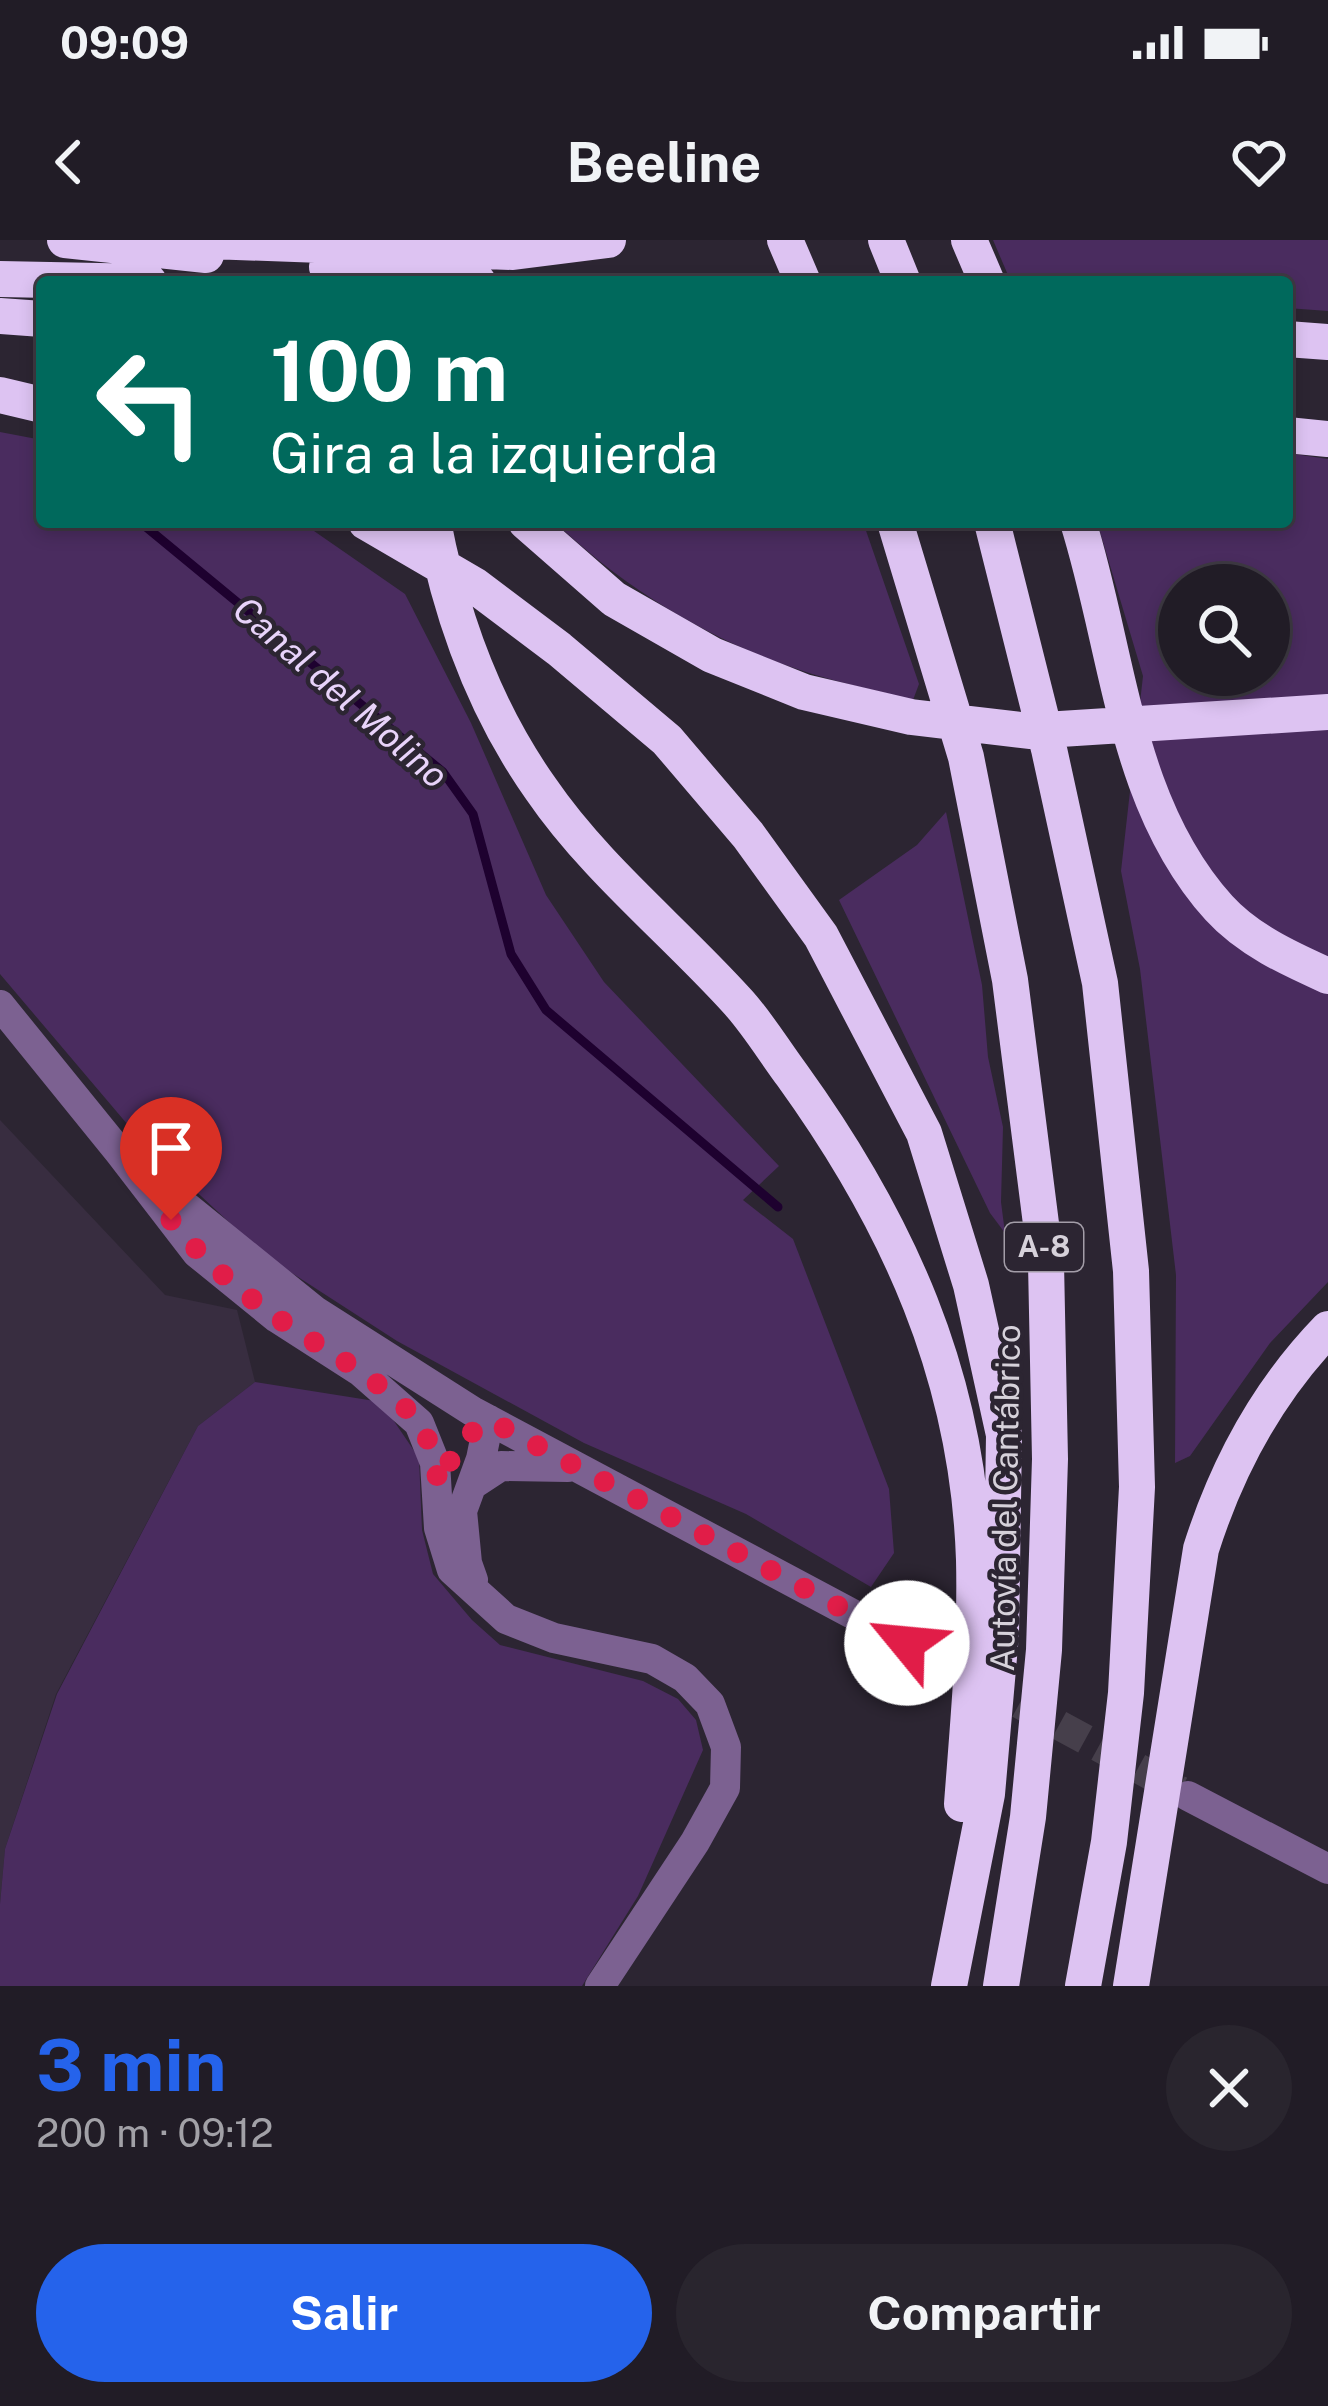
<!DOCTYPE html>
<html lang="es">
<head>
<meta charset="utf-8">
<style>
  body { margin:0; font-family:"Public Sans",sans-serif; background:#29252e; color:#f1f3f6; height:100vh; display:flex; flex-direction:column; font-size:45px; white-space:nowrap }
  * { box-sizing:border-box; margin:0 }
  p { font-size:39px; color:#a2a1a7 }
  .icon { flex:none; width:66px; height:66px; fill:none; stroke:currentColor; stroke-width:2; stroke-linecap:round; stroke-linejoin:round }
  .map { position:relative; height:1746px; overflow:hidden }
  .panel { display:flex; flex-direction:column; background:#211c26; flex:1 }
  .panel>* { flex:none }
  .top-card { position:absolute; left:36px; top:36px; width:1257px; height:252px; border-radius:12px; box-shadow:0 6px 18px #0003,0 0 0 3px #3e3a43; background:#00695c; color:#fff; overflow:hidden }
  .controls { position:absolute; left:1158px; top:324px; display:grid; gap:24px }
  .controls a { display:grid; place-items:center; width:132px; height:132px; border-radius:50%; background:#211c26; box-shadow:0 6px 18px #0003,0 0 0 3px #3e3a43; font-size:60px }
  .pin { position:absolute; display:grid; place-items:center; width:102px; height:102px; color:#fff; margin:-123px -51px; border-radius:50% 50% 50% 0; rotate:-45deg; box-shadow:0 0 12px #0007 }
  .pin .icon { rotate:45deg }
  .me { position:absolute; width:132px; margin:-66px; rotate:298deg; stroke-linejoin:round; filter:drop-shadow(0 0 9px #0008) }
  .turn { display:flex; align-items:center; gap:42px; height:252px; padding:0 36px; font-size:54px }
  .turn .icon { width:156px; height:156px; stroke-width:2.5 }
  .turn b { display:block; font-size:84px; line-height:102px }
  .round { display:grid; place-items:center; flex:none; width:126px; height:126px; border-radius:63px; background:#29252e }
  .summary { display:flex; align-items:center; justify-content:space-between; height:204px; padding:0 36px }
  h1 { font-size:72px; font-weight:700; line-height:90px; color:#2563eb }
  .action { display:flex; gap:24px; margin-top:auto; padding:24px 36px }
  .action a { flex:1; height:138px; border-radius:72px; background:#2563eb; color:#fff; font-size:48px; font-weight:700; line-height:138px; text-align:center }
  .action a+a { background:#29252e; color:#f1f3f6 }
  .status { display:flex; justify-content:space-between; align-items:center; height:84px; padding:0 60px; background:#211c26; direction:ltr }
  .status svg { height:33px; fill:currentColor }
  header { display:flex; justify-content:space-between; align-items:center; height:156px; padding:0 36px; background:#211c26; font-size:54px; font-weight:700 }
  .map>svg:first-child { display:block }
  .built { fill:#382d40 }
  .green { fill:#4a2c5f; fill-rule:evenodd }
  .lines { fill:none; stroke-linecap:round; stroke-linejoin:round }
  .stream { stroke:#1e012f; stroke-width:9 }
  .minor-tunnel { stroke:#463f4b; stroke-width:30; stroke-dasharray:30 15; stroke-linecap:butt }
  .minor { stroke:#7c6191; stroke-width:30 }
  .highway { stroke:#ddc3f2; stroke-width:36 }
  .route { stroke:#e11d48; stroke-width:21; stroke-dasharray:0 37.8 }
  .labels { text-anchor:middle; stroke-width:9; stroke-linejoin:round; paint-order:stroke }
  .shield { fill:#2c2532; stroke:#a39da8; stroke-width:3 }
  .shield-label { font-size:30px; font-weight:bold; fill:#d6d1da }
  .street-label { font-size:33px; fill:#d6d1da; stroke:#2c2532 }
  .water-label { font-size:36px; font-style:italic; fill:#e8d3fa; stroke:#2c2532 }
</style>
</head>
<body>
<div class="status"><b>09:09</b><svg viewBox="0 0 49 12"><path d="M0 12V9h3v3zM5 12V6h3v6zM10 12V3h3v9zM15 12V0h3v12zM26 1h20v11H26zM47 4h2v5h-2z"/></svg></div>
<header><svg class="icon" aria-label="back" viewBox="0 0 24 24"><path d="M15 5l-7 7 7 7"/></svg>Beeline<svg class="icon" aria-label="heart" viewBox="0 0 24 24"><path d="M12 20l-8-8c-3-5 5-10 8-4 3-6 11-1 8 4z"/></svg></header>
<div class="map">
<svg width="1328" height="1746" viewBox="0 0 1328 1746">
  <rect width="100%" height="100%" fill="#2c2532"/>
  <path class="built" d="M0 880 165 1055 237 1070 255 1142 198 1186 56 1454 5 1609 0 1664Z"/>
  <path class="green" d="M993 0H1328V71L1287 68V42H1011Z
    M0 192 42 200V282H301L405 354 471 483 546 655 604 742 779 926 743 960 793 999 889 1249 894 1313 871 1347 746 1274 584 1203 397 1101 264 1015 139 898 0 734Z
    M1287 213 1328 219V1042L1270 1103 1190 1216 1175 1223 1176 1035 1140 729 1121 631 1143 436 1097 282H1287ZM1179 345H1269V435H1179Z
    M555 282H863L919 444 913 460C875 450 835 442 797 429 709 400 621 346 555 282Z
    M946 572 982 745 988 817 1003 887 1001 962 1005 993 990 973 839 660 917 605Z
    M255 1142 381 1162 419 1218 422 1290 433 1334 472 1380 500 1405 643 1441 678 1459 696 1480 703 1510 638 1656 582 1746H0V1664L5 1609 57 1454 198 1186Z"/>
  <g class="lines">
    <path class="stream" d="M140 282 443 532 473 574 511 714 546 770 778 967"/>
    <path class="minor-tunnel" d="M980 1442 1180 1551"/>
    <path class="minor" d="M0 765 120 913 315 1071 472 1171 948 1425
      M120 913 197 1013 277 1078 361 1132 419 1183 435 1223 439 1288 452 1330 506 1379 554 1398 652 1419 685 1438 710 1464 726 1507 725 1548 695 1602 600 1746
      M472 1245 501 1226 568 1227
      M473 1340 467 1323 462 1271 481 1219 489 1180
      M1188 1556 1328 1629"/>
    <path class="highway" d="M65 0 206 15
      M183 0 513 12 608 0
      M785 0 803 42
      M886 0 903 42
      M969 0 987 42
      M327 27 478 42
      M0 39 149 42
      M0 76 42 79
      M1287 99 1328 102
      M0 155 42 165
      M1287 195 1328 199
      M366 282 474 345 559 409 667 500 748 595 821 696 924 893 971 1045 1004 1195 1001 1394 987 1554 949 1746
      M433 282C451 376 485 470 541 549 595 628 674 691 738 762 758 784 774 811 792 835 898 982 968 1136 974 1320 976 1401 968 1484 962 1564
      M526 282 614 359 712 415 804 452 911 477 1029 491 1328 472
      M895 282 966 517 1010 740 1046 1023 1050 1219 1044 1410 1028 1577 1001 1746
      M992 282 1049 509 1100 743 1131 1031 1137 1247 1126 1453 1109 1602 1083 1746
      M1078 282C1119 412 1124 563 1219 668 1248 700 1290 719 1328 736
      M1131 1746 1201 1309C1227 1227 1268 1151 1328 1089"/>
  </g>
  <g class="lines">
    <path class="route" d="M171 980C201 1018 239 1051 279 1079 320 1108 391 1144 420 1185 432 1203 435 1225 439 1246L458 1203 489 1180 907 1403"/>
  </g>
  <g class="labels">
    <rect class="shield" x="1005" y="983" width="78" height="48" rx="9"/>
    <g class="shield-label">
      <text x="1044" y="1017">A-8</text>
    </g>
    <g class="street-label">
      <text transform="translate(1005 1258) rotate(-89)" y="12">Autovía del Cantábrico</text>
    </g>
    <g class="water-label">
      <text transform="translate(341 452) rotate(41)" y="13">Canal del Molino</text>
    </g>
  </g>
</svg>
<div class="controls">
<a><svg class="icon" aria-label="search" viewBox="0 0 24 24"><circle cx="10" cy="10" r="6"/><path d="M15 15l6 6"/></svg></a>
</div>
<div class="pin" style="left:171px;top:980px;background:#d93025"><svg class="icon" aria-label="arrive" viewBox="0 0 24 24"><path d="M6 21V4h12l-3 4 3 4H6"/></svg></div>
<svg class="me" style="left:907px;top:1403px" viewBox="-20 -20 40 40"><circle r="19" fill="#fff"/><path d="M0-13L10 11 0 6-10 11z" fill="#e11d48"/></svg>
<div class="top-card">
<div class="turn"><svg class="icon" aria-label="left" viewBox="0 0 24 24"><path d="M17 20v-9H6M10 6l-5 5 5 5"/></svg><div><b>100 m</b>Gira a la izquierda</div></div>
</div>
</div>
<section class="panel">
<div class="summary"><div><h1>3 min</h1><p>200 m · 09:12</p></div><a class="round"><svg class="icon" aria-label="close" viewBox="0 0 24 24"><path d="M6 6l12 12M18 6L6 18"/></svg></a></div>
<div class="action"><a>Salir</a><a>Compartir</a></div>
</section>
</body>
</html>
